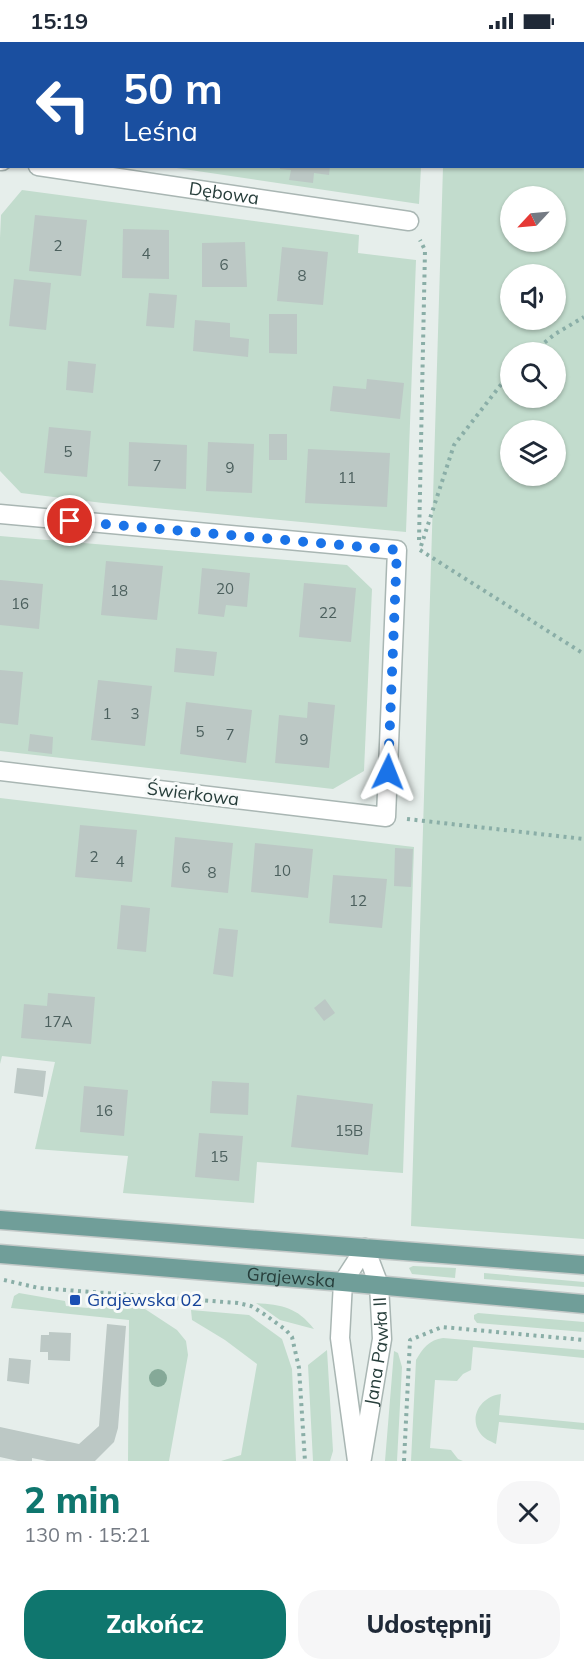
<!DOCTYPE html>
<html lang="pl">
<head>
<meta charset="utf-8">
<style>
  body { margin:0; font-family:Mulish,sans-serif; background:#f6f6f7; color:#1f2937; height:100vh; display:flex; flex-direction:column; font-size:22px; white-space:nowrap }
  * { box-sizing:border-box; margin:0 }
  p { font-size:20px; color:#747a83 }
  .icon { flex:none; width:33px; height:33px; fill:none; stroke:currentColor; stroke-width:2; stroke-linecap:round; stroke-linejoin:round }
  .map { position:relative; height:1419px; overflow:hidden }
  .side { display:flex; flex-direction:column; background:#fff; flex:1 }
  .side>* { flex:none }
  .hud { position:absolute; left:0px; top:0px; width:585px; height:126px; box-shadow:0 2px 4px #0004; background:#1a4fa0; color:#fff; overflow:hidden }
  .needle { width:39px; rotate:244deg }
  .buttons { position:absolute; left:500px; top:144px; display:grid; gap:12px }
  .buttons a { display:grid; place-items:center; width:66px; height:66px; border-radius:50%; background:#fff; box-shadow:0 2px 4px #0004; font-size:30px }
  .pin { position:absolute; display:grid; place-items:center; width:51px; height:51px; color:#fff; margin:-26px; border:3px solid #fff; border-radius:50%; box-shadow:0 2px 6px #0007 }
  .me { position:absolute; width:66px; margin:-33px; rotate:2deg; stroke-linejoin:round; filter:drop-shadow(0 0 4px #0008) }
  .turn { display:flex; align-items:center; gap:21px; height:126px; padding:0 24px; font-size:27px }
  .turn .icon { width:78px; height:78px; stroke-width:2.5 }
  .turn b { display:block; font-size:42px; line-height:51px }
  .round { display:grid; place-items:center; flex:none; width:63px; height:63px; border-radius:24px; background:#f6f6f7 }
  .headline { display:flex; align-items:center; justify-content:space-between; height:102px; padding:0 24px }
  h1 { font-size:36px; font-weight:800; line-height:45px; color:#0f766e }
  .cta { display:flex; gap:12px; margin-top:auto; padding:12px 24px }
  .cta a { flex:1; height:69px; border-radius:24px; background:#0f766e; color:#fff; font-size:24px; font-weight:800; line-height:69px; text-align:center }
  .cta a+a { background:#f6f6f7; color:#1f2937 }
  .status { display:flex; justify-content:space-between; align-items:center; height:42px; padding:0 30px; background:#fff; direction:ltr }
  .status svg { height:16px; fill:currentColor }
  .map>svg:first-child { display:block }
  .green { fill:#c2dccd; fill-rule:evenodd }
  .building { fill:#bcc8c5 }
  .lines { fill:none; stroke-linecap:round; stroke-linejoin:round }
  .minor-casing { stroke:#a9b6b3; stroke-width:21 }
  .major-casing { stroke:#c3c9c8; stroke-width:21 }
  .path { stroke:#8aaea7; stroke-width:4; stroke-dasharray:3 4.5; stroke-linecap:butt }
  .minor { stroke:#fff; stroke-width:18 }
  .major { stroke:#709e99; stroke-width:18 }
  .tree { fill:#85a998 }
  .route { stroke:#1a73e8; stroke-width:10; stroke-dasharray:0 18 }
  .transit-dot { fill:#1a4fb4; stroke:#f7faf9; stroke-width:2 }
  .labels { text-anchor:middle; stroke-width:6; stroke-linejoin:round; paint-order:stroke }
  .number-label { font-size:15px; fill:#4c605e }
  .street-label { font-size:18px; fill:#273e3b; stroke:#f7faf9 }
  .transit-label { font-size:18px; fill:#164399; stroke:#f7faf9; text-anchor:start }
</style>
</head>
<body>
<div class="status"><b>15:19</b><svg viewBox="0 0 49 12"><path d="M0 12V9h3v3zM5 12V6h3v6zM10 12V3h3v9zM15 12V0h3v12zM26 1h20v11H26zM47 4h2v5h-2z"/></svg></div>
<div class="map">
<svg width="584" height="1419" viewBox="0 0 584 1419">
  <rect width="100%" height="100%" fill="#e6eeeb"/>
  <path class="green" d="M9 0H340L344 1 9 2Z
    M370 0H584V80V2H374Z
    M584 86V1197L411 1184 443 125 584 124ZM510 154H555V200H510ZM510 232H555V278H510ZM510 310H555V356H510ZM510 388H555V434H510Z
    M170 125H421L419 162Z
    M22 148 359 193 358 211 416 218 406 490 103 461 21 451 0 429V196L1 173Z
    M0 494 347 523 372 547 364 729 333 747 0 709Z
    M0 756 414 805 403 1131 257 1120 254 1161 123 1151 128 1114 35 1107 55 1020 2 1014 0 1022Z
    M413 1224 456 1226 455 1236 412 1232 409 1226Z
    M484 1231 584 1240V1245L484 1237Z
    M19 1251 65 1259 66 1264 88 1266 92 1262 98 1261 145 1267 177 1288 186 1299 188 1313 169 1419H128L129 1278 11 1266 14 1254Z
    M256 1261C282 1263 297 1265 314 1287L280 1278Z
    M191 1268 249 1273 282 1297 292 1327 296 1419H221L241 1413 257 1322 225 1298 192 1278Z
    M478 1271 584 1280V1290L477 1281 474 1277V1273Z
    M443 1296 584 1308V1316L473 1305 471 1328 463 1332 457 1339 435 1338 430 1406 451 1408 458 1417 463 1419H411L416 1318C423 1306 429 1298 443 1296Z
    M327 1308 333 1409 330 1419H313L308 1323Z
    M394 1309 398 1311 402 1325 397 1419H385Z
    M501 1352 499 1373 584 1381V1388L499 1380 496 1402C490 1399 484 1397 480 1391 468 1374 482 1354 501 1352Z"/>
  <path class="building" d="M280 124H330L329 133 314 131 313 141 289 138 291 128 280 127Z
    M35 173 87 178 81 234 29 229Z
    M123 187 169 188V237L122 236Z
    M245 200 247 245H202V201Z
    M282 205 328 210 323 263 277 259Z
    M14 237 51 241 46 288 9 284Z
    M149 251 177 253 174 286 146 284Z
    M269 272H297V312L269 311Z
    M195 278 230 281V295L249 297 248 315 193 309Z
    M68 319 96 322 93 351 66 348Z
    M367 337 404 341 400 377 330 369 333 344 366 347Z
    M49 385 91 389 87 435 44 431Z
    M269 392H287V418H269Z
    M129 400 187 403 186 447 128 444Z
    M208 400 254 402 252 451 206 449Z
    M308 407 390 411 387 465 305 461Z
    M106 519 163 524 157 578 101 573Z
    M202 526 250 531 247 565 226 563 224 575 198 572Z
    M0 538 43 542 39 587 0 583Z
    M304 541 356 546 351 600 299 595Z
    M176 606 217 610 214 634 174 630Z
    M0 628 23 630 18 683 0 681Z
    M98 638 152 644 145 704 91 698Z
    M186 660 252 668 246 721 180 712Z
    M308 660 335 663 329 726 275 721 279 673 307 676Z
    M30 692 53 695 52 712 28 709Z
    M80 783 137 788 132 840 75 835Z
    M175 795 233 801 228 851 171 845Z
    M255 801 313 807 308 856 251 850Z
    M395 806 413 807 411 845 394 844Z
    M333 833 387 837 382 886 329 881Z
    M121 863 150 866 146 910 117 907Z
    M219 886 238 888 233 935 213 932Z
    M48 951 95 955 91 1002 21 996 24 962 47 964Z
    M325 957 335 971 324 979 314 966Z
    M17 1026 46 1029 43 1055 14 1051Z
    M212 1039 249 1041 248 1073 210 1071Z
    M84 1044 128 1048 124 1094 80 1090Z
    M297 1053 373 1062 368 1113 291 1105Z
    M199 1091 243 1094 239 1139 195 1135Z
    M107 1282 126 1284 118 1386 114 1400 95 1419H47L32 1416V1419H18L0 1415V1385L79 1402 99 1384Z
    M49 1290 71 1291 70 1319 48 1318V1310H40L41 1293H49Z
    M9 1316 31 1318 29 1342 7 1339Z"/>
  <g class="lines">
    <defs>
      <g id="minor">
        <path d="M0 119H2"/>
        <path id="s1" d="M38 124 409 179"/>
        <path d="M0 472 397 508 386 775 0 729"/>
        <path id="s2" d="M362 1416 382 1297 379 1243 365 1206"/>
        <path d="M357 1419 340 1296 343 1240 365 1206"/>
      </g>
      <g id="major">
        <path d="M0 1178 584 1223"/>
        <path id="s3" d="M0 1212 343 1240 584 1262"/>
      </g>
    </defs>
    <use href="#minor" class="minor-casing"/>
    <use href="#major" class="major-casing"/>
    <path class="path" d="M533 310 555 292 584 275
      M419 498 425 208 420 198
      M421 504 454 403 510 331
      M420 508 584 612
      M407 777 584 797
      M4 1238 39 1246 238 1261 251 1264 264 1272 286 1288 292 1295 299 1326 305 1419
      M404 1419 410 1298 442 1285 584 1298"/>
    <use href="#minor" class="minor"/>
    <use href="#major" class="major"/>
  </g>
  <circle class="tree" cx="158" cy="1336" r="9"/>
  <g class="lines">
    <path class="route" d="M70 479 397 508 388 730"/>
  </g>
  <rect class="transit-dot" x="69" y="1252" width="12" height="12" rx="3"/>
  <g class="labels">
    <g class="number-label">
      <text x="58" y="209">2</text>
      <text x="146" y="217">4</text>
      <text x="224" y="228">6</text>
      <text x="302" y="239">8</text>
      <text x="68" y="415">5</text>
      <text x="157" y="429">7</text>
      <text x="230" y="431">9</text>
      <text x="347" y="441">11</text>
      <text x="225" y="552">20</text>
      <text x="119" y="554">18</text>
      <text x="20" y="567">16</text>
      <text x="328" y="576">22</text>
      <text x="107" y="677">1</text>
      <text x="135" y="677">3</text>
      <text x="200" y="695">5</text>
      <text x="230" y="698">7</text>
      <text x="304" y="703">9</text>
      <text x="94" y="820">2</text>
      <text x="120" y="825">4</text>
      <text x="186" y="831">6</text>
      <text x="282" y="834">10</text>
      <text x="212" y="836">8</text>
      <text x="358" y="864">12</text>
      <text x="58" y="985">17A</text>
      <text x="104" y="1074">16</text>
      <text x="349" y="1094">15B</text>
      <text x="219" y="1120">15</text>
    </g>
    <g class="street-label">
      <text dy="6" stroke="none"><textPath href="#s1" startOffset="188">Dębowa</textPath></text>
      <text transform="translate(193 752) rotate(7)" y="6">Świerkowa</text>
      <text dy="6" stroke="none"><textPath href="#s3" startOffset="292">Grajewska</textPath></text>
      <text dy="6" stroke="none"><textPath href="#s2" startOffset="108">Jana Pawła II</textPath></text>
    </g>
    <g class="transit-label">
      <text x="87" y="1264">Grajewska 02</text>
    </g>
  </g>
</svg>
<div class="buttons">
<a><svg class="needle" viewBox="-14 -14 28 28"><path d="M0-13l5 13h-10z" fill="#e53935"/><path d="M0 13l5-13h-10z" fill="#747a83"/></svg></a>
<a><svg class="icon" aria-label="sound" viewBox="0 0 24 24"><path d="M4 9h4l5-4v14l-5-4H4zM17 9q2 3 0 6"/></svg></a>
<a><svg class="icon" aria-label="search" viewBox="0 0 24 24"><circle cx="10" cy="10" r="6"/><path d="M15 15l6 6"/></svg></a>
<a><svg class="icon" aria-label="layers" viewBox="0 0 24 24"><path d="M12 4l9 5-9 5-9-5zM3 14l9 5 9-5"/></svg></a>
</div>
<div class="pin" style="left:70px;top:479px;background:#d93025"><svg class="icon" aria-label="arrive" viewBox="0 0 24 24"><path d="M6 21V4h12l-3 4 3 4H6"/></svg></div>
<svg class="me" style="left:388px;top:730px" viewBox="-20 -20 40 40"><path d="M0-17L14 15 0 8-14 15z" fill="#1a73e8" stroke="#fff" stroke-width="4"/></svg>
<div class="hud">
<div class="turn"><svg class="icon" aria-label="left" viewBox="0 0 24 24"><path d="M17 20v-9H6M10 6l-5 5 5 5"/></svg><div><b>50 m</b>Leśna</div></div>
</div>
</div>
<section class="side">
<div class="headline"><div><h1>2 min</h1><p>130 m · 15:21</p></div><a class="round"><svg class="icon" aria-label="close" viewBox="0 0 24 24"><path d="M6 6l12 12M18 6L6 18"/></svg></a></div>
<div class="cta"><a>Zakończ</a><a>Udostępnij</a></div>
</section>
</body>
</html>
